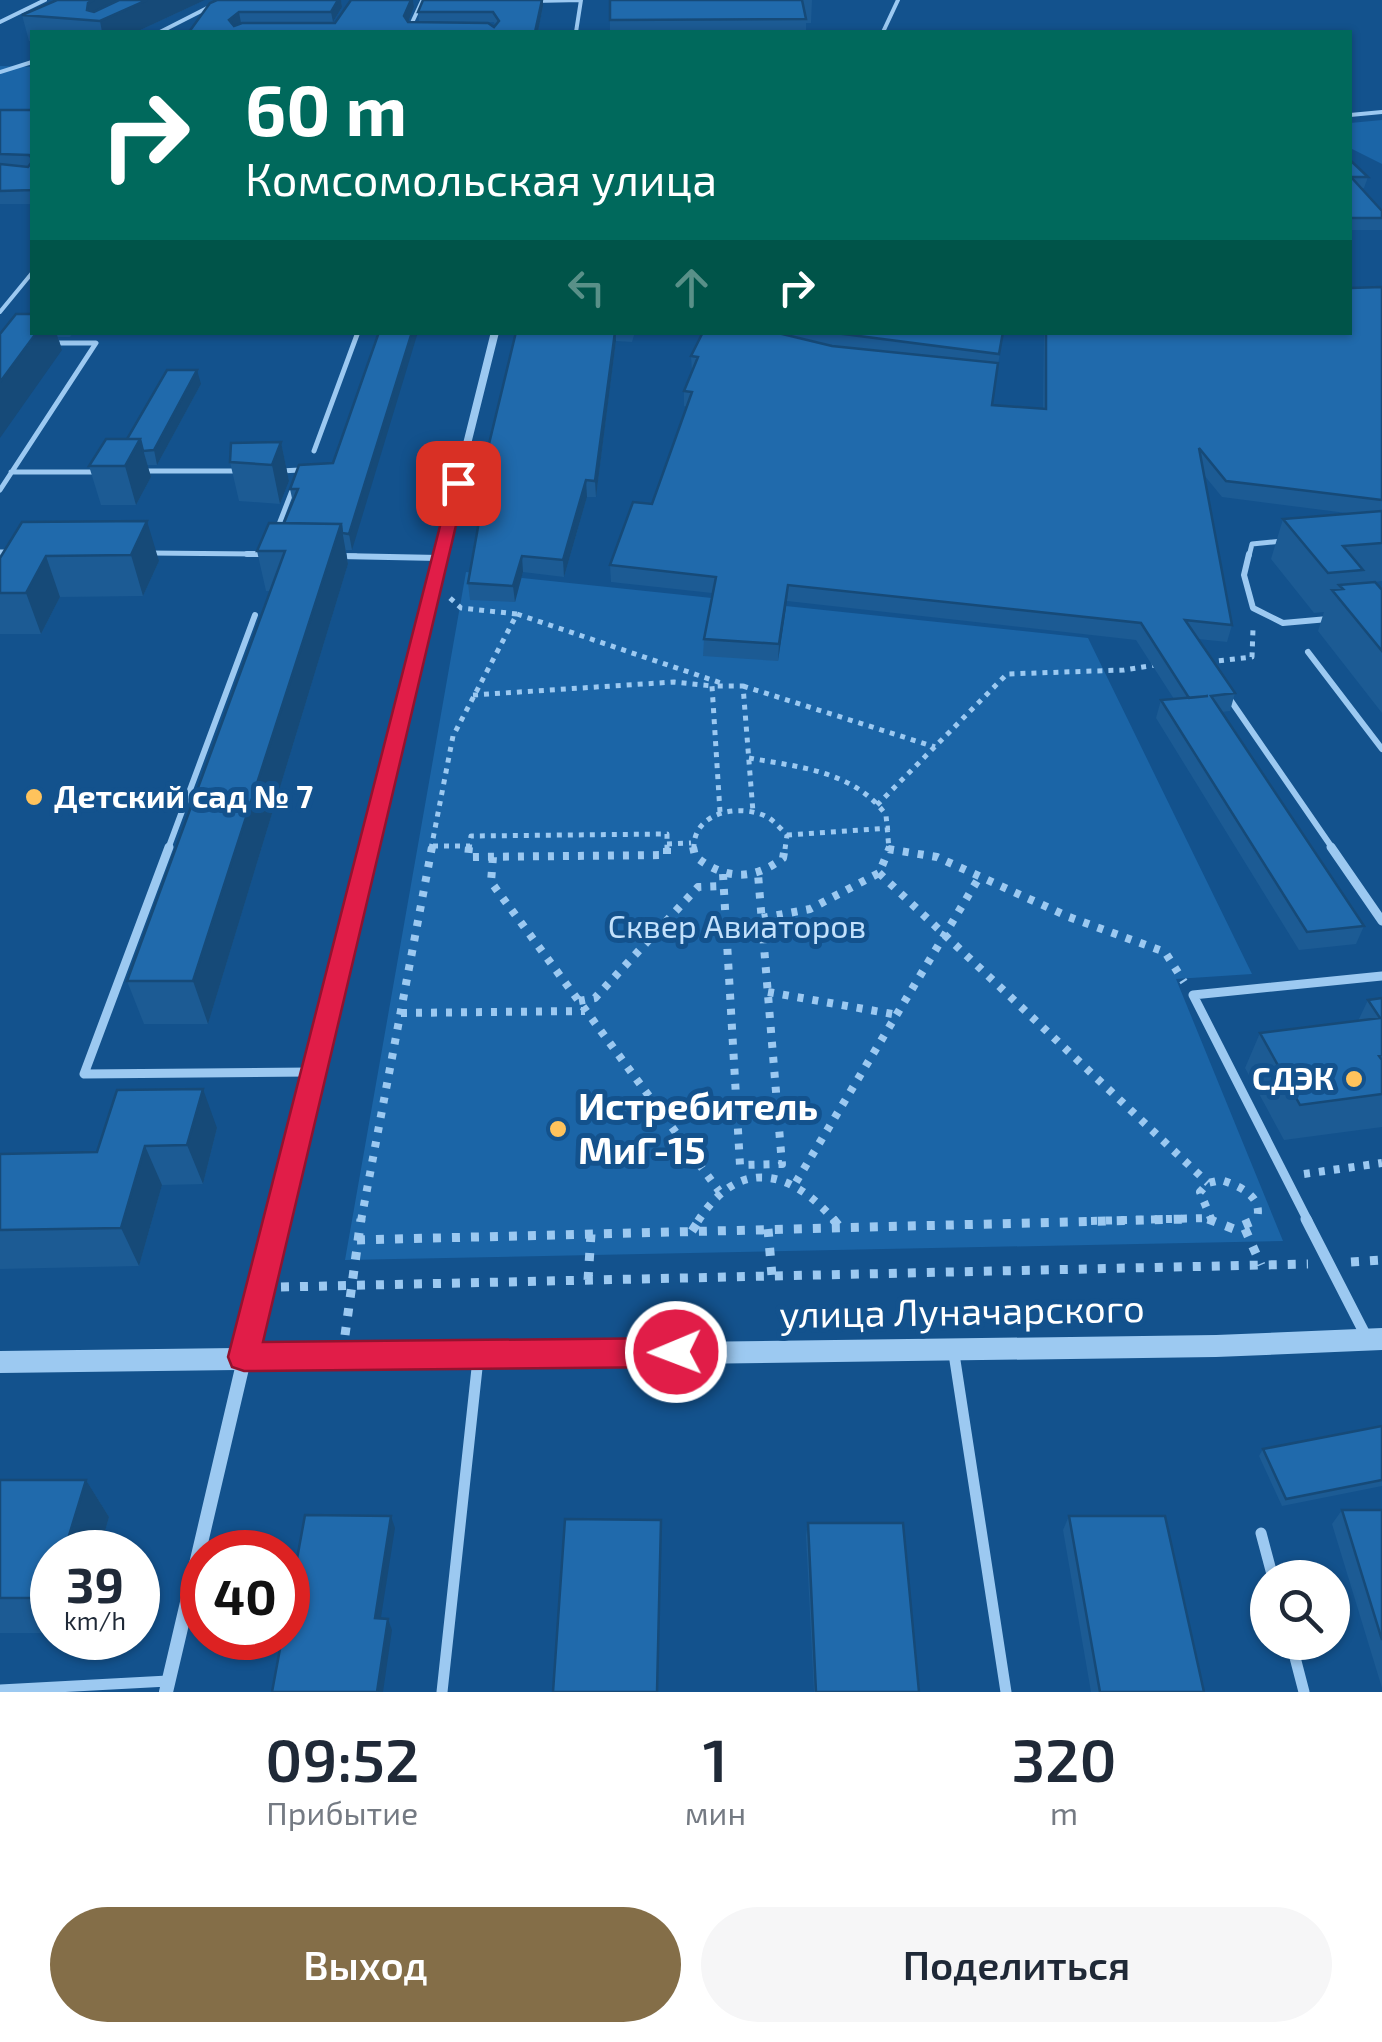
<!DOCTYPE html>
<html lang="ru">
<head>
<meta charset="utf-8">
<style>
  body { margin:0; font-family:"Exo 2",sans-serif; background:#f6f6f7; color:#1f2937; height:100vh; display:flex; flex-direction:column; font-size:38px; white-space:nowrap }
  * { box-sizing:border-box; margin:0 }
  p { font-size:32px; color:#747a83 }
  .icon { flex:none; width:55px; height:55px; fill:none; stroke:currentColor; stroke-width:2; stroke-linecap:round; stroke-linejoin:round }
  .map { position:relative; height:1692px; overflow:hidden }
  .side { display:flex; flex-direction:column; background:#fff; flex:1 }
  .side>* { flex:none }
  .top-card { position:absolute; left:30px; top:30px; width:1322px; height:305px; border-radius:0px; box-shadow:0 2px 8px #0004; background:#00695c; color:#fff; overflow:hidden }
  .fabs { position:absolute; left:1250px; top:1560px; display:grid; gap:20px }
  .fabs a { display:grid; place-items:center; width:100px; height:100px; border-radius:50%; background:#fff; box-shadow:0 2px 8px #0004; font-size:50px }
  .speed { position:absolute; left:30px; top:1530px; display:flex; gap:20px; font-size:50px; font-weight:700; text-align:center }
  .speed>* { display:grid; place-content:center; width:130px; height:130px; border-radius:50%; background:#fff; box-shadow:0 2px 8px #0004; line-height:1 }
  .speed small { font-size:25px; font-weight:400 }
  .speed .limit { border:15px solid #d22; background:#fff; color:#111 }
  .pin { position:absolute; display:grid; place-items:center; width:85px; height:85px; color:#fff; margin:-42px; border-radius:20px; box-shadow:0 5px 15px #0006 }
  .me { position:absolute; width:110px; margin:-55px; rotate:269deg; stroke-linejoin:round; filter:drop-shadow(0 0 8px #0008) }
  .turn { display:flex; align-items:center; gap:35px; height:210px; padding:0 50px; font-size:45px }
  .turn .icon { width:130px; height:130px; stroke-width:2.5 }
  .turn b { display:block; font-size:70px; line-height:85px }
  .lanes { display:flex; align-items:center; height:95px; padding:0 50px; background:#0003; justify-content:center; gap:50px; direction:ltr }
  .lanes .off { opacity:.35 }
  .eta { display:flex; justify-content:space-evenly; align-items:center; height:170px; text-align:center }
  .eta b { font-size:60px; font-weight:600; line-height:70px }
  .primary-button { display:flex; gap:20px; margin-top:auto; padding:20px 50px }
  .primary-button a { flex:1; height:115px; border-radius:60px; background:#846e48; color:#fff; font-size:40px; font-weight:600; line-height:115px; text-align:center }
  .primary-button a+a { background:#f6f6f7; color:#1f2937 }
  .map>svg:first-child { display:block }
  .green { fill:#1b65a7 }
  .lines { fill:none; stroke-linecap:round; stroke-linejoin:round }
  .path-far2 { stroke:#9cc9f1; stroke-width:5; stroke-dasharray:5 6; stroke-linecap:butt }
  .path-far1 { stroke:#9cc9f1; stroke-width:8; stroke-dasharray:6 9; stroke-linecap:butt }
  .path { stroke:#9cc9f1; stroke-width:9; stroke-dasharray:8 11; stroke-linecap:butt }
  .service-far4 { stroke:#9cc9f1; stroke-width:4 }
  .service-far3 { stroke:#9cc9f1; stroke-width:5 }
  .service-far2 { stroke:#9cc9f1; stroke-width:6 }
  .service-far1 { stroke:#9cc9f1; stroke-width:9 }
  .service { stroke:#9cc9f1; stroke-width:11 }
  .minor-far4 { stroke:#9cc9f1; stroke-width:4 }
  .minor-far3 { stroke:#9cc9f1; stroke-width:8 }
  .minor-far2 { stroke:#9cc9f1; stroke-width:9 }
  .minor-far1 { stroke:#9cc9f1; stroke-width:11 }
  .minor { stroke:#9cc9f1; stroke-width:14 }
  .tertiary { fill:#9cc9f1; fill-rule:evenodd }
  .wall { fill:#1c5b94 }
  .shaded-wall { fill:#164a78 }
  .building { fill:#206aac; stroke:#164a78; stroke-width:2.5 }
  .route { fill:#e11d48; stroke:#92132f; stroke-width:2.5 }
  .poi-dot { fill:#ffc35c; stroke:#13528d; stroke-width:4 }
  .labels { text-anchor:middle; stroke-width:10; stroke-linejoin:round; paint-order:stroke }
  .poi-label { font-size:32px; font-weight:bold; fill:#fff; stroke:#13528d; text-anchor:start }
  .park-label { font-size:32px; fill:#c3e1fc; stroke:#13528d }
  .near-poi-label { font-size:38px; font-weight:bold; fill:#fff; stroke:#13528d; text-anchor:start }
  .near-street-label { font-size:38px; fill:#fff; stroke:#13528d }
</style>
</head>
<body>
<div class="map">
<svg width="1382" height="1692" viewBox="0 0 1382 1692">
  <rect width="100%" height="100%" fill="#13528d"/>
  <path class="green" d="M0 66 32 67V119H0Z
    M1382 120V164L1350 148V123Z
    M466 572 1088 638 1252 974 1176 979 1283 1241 345 1260Z"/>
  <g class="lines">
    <path class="path-far2" d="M517 614 724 684
      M1208 662 1252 657 1253 629
      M743 686 935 747
      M473 695 674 682 712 686
      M749 758C799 767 854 771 886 815L889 849
      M877 805 1007 674 1124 670 1161 664
      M720 812 712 686H743L753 812
      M787 835 890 828
      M667 844 691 843
      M433 846H470
      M431 849 453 736 517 614 461 608 450 598
      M469 849 471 836 667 834V849
      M694 849C692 812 741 802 769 818 775 822 782 830 787 835L785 849"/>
    <path class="path-far1" d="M469 847 468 857 667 855V847
      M693 847 695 856C724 880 753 881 783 858L785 847
      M888 849 937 857 1069 917 1165 952 1184 982
      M493 857 491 882 719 1191
      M879 873 1208 1183
      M723 874 740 1165 782 1164 758 874
      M762 918 810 909 879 873 890 847
      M768 992 898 1015
      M579 1001 595 998 698 887 724 886
      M401 1013 585 1011
      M1304 1174 1382 1163
      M796 1182 980 876
      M361 1221 432 847
      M698 1221C739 1157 790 1169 835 1221
      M1091 1221 1207 1218
      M1212 1221 1200 1192 1208 1183 1221 1180C1241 1186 1265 1198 1256 1221"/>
    <path class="path" d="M833 1219 839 1226
      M1208 1219 1234 1229 1258 1219
      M768 1229 772 1276
      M1245 1229 1261 1265
      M692 1231 700 1219
      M357 1240 1187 1219
      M1351 1262 1382 1260
      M588 1280 591 1234
      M281 1287 1308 1264
      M345 1335 361 1219"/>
    <path class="service-far4" d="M0 22 45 0
      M415 28 410 27 422 1
      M0 72 32 62
      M0 312 32 273"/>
    <path class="service-far3" d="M314 451 358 332
      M140 471H241
      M11 472H101
      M0 490 96 343H52
      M276 532 300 470 280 471
      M0 552H5L3 556
      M149 553 265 554
      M339 556H356
      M1249 556 1252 544 1283 541"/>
    <path class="service-far2" d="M247 554H265
      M1249 554 1244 575 1253 608 1283 623 1328 619
      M339 556 439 558
      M0 562 4 554
      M1308 652 1382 749
      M1229 698 1333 849
      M168 849 255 615"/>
    <path class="service-far1" d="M169 847 84 1074 311 1072
      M1331 847 1382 921
      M1308 1221 1193 995 1382 976"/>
    <path class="service" d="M1306 1219 1366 1336
      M954 1354 1006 1692
      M1261 1533 1273 1578
      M1291 1642 1304 1692
      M0 1690 168 1681
      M442 1692 478 1359"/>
    <path class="minor-far4" d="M534 1 581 0 576 32
      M160 32 217 3
      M883 32 898 0
      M1350 115 1382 112"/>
    <path class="minor-far3" d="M439 556 495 332"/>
    <path class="minor-far2" d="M366 849 440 554"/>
    <path class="minor-far1" d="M276 1221 367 847"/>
    <path class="minor" d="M166 1692 277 1219"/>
    <path class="tertiary" d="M1382 1328V1350L1216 1357 0 1373V1351L1216 1335Z"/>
  </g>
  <path class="wall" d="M205 0 136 32H32V41H29L22 15Z
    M217 0H341L342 7 333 22 335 23 351 0H413L414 7 408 22 494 27 495 25 494 22H419L418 12 423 0H543V6L538 32H189Z
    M610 0H812L811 23H806V32H610Z
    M0 110H32V204H0Z
    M1350 160 1368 177 1364 188 1361 189 1382 211V230H1350Z
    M1382 287V581L1375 582 1382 590V713L1318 631 1324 612 1314 613 1271 559 1283 519 1354 514 1222 497 1204 475 1232 625 1227 642 1198 639 1235 693 1230 711 1221 712 1364 926 1356 944 1299 950 1156 718 1161 700 1174 699 1136 640 787 601 778 661 703 656 704 639 712 593 611 582 610 565 652 504 687 407 684 406V391L692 371 691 356 703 332H1003L992 405 1043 409 1044 332H1350Z
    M32 332H74L70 337H58L62 350Z
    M379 332 352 550H346L348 564 208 1024H144L127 981 270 591H266L257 551 284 523 293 503 290 489 333 463Z
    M516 332H635L632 342 616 341 596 497H587L564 577 523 572 515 602 470 600 468 583 485 493H483L481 477Z
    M201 384 157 465H147L151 477 136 505H101L89 466Z
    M281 442 289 481 280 504 239 501 230 462Z
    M22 522 159 561 143 596 60 597 41 634H0V558Z
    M1382 998V1127L1284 1140 1245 1068 1260 1033 1358 1021 1368 1000Z
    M217 1128 203 1184 162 1185 139 1266 0 1269V1154L97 1152Z
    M1382 1426V1486L1282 1506 1259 1456 1263 1449Z
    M0 1480H86L109 1517 99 1552H52V1633H0Z
    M1342 1510H1382V1688L1332 1524Z
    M1069 1516 1204 1692H1091L1063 1530Z
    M808 1523 919 1692H814L806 1536Z"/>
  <path class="shaded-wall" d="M94 0H205L136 32H102L100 21 87 10 88 3Z
    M338 0H341L342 7 333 22 331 12Z
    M411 0H413L414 7 406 27 404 16Z
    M542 0H543V6L538 32H535Z
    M239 12 241 23 232 31 229 20Z
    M37 332H56L62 350 0 438V382Z
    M412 332H418L352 550 349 534Z
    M615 332 616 341 596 497 595 481Z
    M197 370 201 384 157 465 154 450Z
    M140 439 151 477 136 505 125 466Z
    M281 442 289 481 280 504 272 465Z
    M586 480 587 497 564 577 563 560Z
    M147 521 159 561 143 596 131 555Z
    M341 524 348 564 208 1024 193 981Z
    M46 556 60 597 41 634 26 593Z
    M522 556 523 572 515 602 513 586Z
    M788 585 787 601 778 661 779 644Z
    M203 1089 217 1128 203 1184 187 1145Z
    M145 1146 162 1185 139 1266 121 1228Z
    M86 1480 109 1517 99 1552H64Z
    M391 1516 395 1528 379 1630 375 1618Z
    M388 1619 392 1630 383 1692H377Z"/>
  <path class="building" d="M57 0H94L88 3 87 10 94 12 119 0H147L100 21 22 15Z
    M217 0H338L331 12H239L229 20 234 26 242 23H335L351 0H411L404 16 408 22 488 23 494 27 499 21 493 12H418L423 0H542L535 32H189L210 3Z
    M610 0H802L806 19 610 20Z
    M0 110H32V158L29 155 0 154Z
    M1350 160 1368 177H1351L1382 211V218H1350Z
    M32 162V190L0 191V164L28 167Z
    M1382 287V500L1226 481 1199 448 1232 625 1185 620 1235 693 1211 696 1364 926 1307 932 1161 700 1208 696 1189 698 1141 623 788 585 779 644 704 639 716 577 610 565 633 502 652 504 692 392 684 391 698 357 691 356 703 332H774L832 346 998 363 992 405 1046 409V332H1350V288Z
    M16 314H32V332H37L0 382V334Z
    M379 332H412L349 534 342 533 341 524 284 523 298 489H290L299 465 333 463Z
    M516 332H615L595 481 586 480 563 560 522 556 513 586 468 583 487 477H481Z
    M828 332H1003L999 354Z
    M167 370H197L154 450 143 451 140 439H127Z
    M106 439H140L125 466H89Z
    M281 442 272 465 230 462 231 443Z
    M1382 511V543L1343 546 1363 570 1328 573 1283 519Z
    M147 521 131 555 46 556 26 593H0V558L22 522Z
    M269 523 341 524 193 981H127L285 551H257Z
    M1375 582 1382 590V651L1332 590 1343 589 1339 585Z
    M1382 998V1055L1379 1056 1382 1060V1094L1300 1105 1260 1033 1380 1018 1368 1000Z
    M203 1089 187 1145 145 1146 121 1228 0 1230V1154L97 1152 117 1090Z
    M1382 1426V1480L1286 1499 1263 1449Z
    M0 1480H86L64 1552H52V1589L50 1598H0Z
    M1342 1510H1382V1640Z
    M305 1515 391 1516 375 1618 388 1619 377 1692H272L282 1638H288V1608Z
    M1069 1516H1165L1204 1692H1100Z
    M565 1519 661 1520 657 1692H553Z
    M808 1523H903L919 1692H816Z"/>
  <path class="route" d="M452 479 466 483 263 1342 676 1338 687 1342 692 1352 687 1363 676 1367 244 1371 232 1367 228 1357Z"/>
  <g class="poi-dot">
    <circle cx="34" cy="797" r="10"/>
    <circle cx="1354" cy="1079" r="10"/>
    <circle cx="558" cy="1129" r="10"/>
  </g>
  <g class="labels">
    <g class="poi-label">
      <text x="54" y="808">Детский сад № 7</text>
      <text x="1334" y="1090" text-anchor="end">СДЭК</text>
    </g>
    <g class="park-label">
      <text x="737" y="938">Сквер Авиаторов</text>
    </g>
    <g class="near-poi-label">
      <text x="578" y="1120">Истребитель<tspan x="578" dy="44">МиГ-15</tspan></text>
    </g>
    <g class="near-street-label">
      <text transform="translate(962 1312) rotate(-1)" y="13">улица Луначарского</text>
    </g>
  </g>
</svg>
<div class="fabs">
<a><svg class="icon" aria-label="search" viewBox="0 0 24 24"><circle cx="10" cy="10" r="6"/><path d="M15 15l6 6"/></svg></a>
</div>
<div class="speed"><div>39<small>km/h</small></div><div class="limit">40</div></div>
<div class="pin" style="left:458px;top:483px;background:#d93025"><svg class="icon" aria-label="arrive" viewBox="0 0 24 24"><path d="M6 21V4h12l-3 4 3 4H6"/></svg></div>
<svg class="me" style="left:676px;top:1352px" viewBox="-20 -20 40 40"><circle r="17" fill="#e11d48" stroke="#fff" stroke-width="3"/><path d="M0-11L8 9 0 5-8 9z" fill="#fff"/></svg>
<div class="top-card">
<div class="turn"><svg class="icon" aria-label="right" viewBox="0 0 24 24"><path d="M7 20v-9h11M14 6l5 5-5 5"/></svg><div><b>60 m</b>Комсомольская улица</div></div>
<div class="lanes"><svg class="icon off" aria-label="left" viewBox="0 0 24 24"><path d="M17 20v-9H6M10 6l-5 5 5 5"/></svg><svg class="icon off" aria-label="ahead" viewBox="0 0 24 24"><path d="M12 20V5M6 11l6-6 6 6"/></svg><svg class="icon" aria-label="right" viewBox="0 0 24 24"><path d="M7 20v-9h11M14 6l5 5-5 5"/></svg></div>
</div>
</div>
<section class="side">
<div class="eta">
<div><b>09:52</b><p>Прибытие</p></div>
<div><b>1</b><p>мин</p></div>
<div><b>320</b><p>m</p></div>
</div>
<div class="primary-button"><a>Выход</a><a>Поделиться</a></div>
</section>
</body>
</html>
